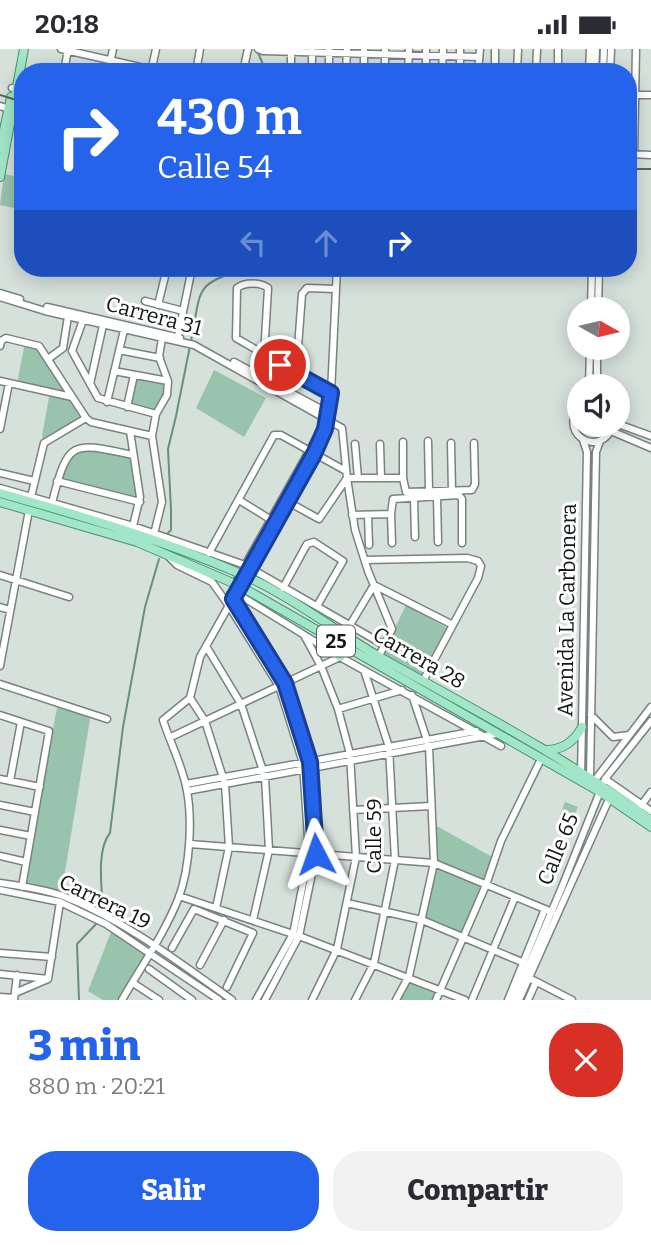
<!DOCTYPE html>
<html lang="es">
<head>
<meta charset="utf-8">
<style>
  body { margin:0; font-family:Bitter,serif; background:#f2f2f3; color:#2b2b33; height:100vh; display:flex; flex-direction:column; font-size:26px; white-space:nowrap }
  * { box-sizing:border-box; margin:0 }
  p { font-size:23px; color:#7c7c81 }
  .icon { flex:none; width:38px; height:38px; fill:none; stroke:currentColor; stroke-width:2; stroke-linecap:round; stroke-linejoin:round }
  .map { position:relative; height:951px; overflow:hidden }
  .panel { display:flex; flex-direction:column; background:#fff; flex:1 }
  .panel>* { flex:none }
  .guide { position:absolute; left:14px; top:14px; width:623px; height:214px; border-radius:28px; box-shadow:0 4px 18px #0003; background:#2563eb; color:#fff; overflow:hidden }
  .needle { width:46px; rotate:98deg }
  .buttons { position:absolute; left:567px; top:248px; display:grid; gap:14px }
  .buttons a { display:grid; place-items:center; width:63px; height:63px; border-radius:50%; background:#fff; box-shadow:0 4px 18px #0003; font-size:35px }
  .pin { position:absolute; display:grid; place-items:center; width:60px; height:60px; color:#fff; margin:-30px; border:4px solid #fff; border-radius:50%; box-shadow:0 2px 7px #0007 }
  .me { position:absolute; width:77px; margin:-38px; rotate:356deg; stroke-linejoin:round; filter:drop-shadow(0 0 5px #0008) }
  .turn { display:flex; align-items:center; gap:24px; height:147px; padding:0 28px; font-size:32px }
  .turn .icon { width:91px; height:91px; stroke-width:2.5 }
  .turn b { display:block; font-size:49px; line-height:60px }
  .lanes { display:flex; align-items:center; height:66px; padding:0 28px; background:#0003; justify-content:center; gap:35px; direction:ltr }
  .lanes .off { opacity:.35 }
  .round { display:grid; place-items:center; flex:none; width:74px; height:74px; border-radius:28px; background:#f2f2f3 }
  .headline { display:flex; align-items:center; justify-content:space-between; height:119px; padding:0 28px }
  h1 { font-size:42px; font-weight:800; line-height:52px; color:#2563eb }
  .cta { display:flex; gap:14px; margin-top:auto; padding:14px 28px }
  .cta a { flex:1; height:80px; border-radius:28px; background:#2563eb; color:#fff; font-size:28px; font-weight:800; line-height:80px; text-align:center }
  .cta a+a { background:#f2f2f3; color:#2b2b33 }
  .status { display:flex; justify-content:space-between; align-items:center; height:49px; padding:0 35px; background:#fff; direction:ltr }
  .status svg { height:19px; fill:currentColor }
  .map>svg:first-child { display:block }
  .green { fill:#98c3ad }
  .lines { fill:none; stroke-linecap:round; stroke-linejoin:round }
  .stream { stroke:#67917c; stroke-width:2 }
  .minor-casing { stroke:#79837d; stroke-width:9 }
  .major-casing { stroke:#469270; stroke-width:10 }
  .minor { stroke:#fff; stroke-width:6 }
  .major { stroke:#a1e6c7; stroke-width:8 }
  .rail { stroke:#5d6460; stroke-width:2 }
  .route-casing { stroke:#184099; stroke-width:18 }
  .route { stroke:#2563eb; stroke-width:12 }
  .labels { text-anchor:middle; stroke-width:6; stroke-linejoin:round; paint-order:stroke }
  .shield { fill:#fff; stroke:#585b5a; stroke-width:2 }
  .shield-label { font-size:19px; font-weight:bold; fill:#111513 }
  .street-label { font-size:21px; fill:#111513; stroke:#fff }
</style>
</head>
<body>
<div class="status"><b>20:18</b><svg viewBox="0 0 49 12"><path d="M0 12V9h3v3zM5 12V6h3v6zM10 12V3h3v9zM15 12V0h3v12zM26 1h20v11H26zM47 4h2v5h-2z"/></svg></div>
<div class="map">
<svg width="651" height="951" viewBox="0 0 651 951">
  <rect width="100%" height="100%" fill="#d6e1db"/>
  <path class="green" d="M4 125 23 129V161L0 156Z
    M25 293 37 297 85 369 44 392 42 387 50 343 17 335Z
    M214 321 266 349 244 388 196 359Z
    M135 327 168 332 167 346 156 365 127 358Z
    M79 399 133 406 140 453 58 432 61 418Z
    M406 556 449 580 422 627 382 606Z
    M58 654 91 664 61 847 22 838Z
    M565 753 578 758 569 779 557 774Z
    M433 775 494 809 483 833 435 812Z
    M436 818 482 837 461 885 425 870Z
    M111 883 146 904 119 951H103L88 942Z
    M410 930 439 941 434 951H399Z"/>
  <g class="lines">
    <path class="stream" d="M257 1 266 23
      M191 292C202 237 193 235 250 219
      M167 485 171 481V461L168 400 176 367 190 297
      M103 861C102 840 96 801 110 784L123 678 145 558 159 510
      M79 951 77 895 98 873"/>
    <defs>
      <path id="minor" d="M61 0 162 23
        M258 0 263 2 479 8
        M291 3V23
        M64 23 68 0
        M108 23 113 0
        M151 23 156 0
        M196 23 200 0
        M243 23 248 0
        M312 23V3
        M329 23V2
        M346 23 347 0
        M364 23V0
        M385 23V0
        M408 23 409 0
        M426 23V0
        M442 23 443 0
        M460 23V0
        M478 23 480 0
        M495 23V0
        M517 23 518 0
        M536 23 537 0
        M558 23V0
        M589 23 590 0
        M595 23 596 0
        M603 23 604 0
        M610 23 611 0
        M12 39 23 42
        M628 46H651
        M0 57 23 64
        M628 105 651 106
        M634 105 636 0
        M144 221V219
        M0 244 20 250
        M0 248 45 262 194 296 342 379 347 429 355 481 368 522 392 580 379 607
        M145 252 183 262
        M158 256 167 219
        M47 258 180 289
        M591 261 592 219
        M598 261 599 219
        M83 271 72 302 98 349 156 365
        M177 292 192 219
        M0 297 1 292 6 289 39 297 86 369
        M119 301 160 309
        M264 307 268 239C260 233 245 233 237 239L236 289 331 344
        M48 310 63 299 68 267
        M234 313 328 364
        M114 322 168 332
        M296 325 302 245 307 239 336 240
        M0 332 72 348
        M90 335 103 276
        M589 338 590 299
        M597 338V299
        M107 353 124 281
        M127 358 134 326
        M579 358C558 387 602 410 613 376
        M86 369 91 373 152 387
        M618 375 651 387
        M0 380 9 334
        M130 382 140 448 133 477
        M611 382 651 399
        M428 392 429 442
        M403 393V429
        M451 394 452 442
        M355 395 358 429
        M380 395 381 429
        M0 424 34 432
        M57 432 140 453
        M0 439 133 477 245 516 384 596
        M31 448 44 394 86 369
        M437 448 438 493
        M414 449 415 488
        M283 450 319 470 347 429H403L406 443 472 441 475 435 474 394
        M239 451 273 472
        M52 454C68 390 72 393 133 406
        M391 465 392 494
        M352 466 391 465 393 450 459 446 462 450V494
        M368 466 369 496
        M154 485 162 453 152 387 156 365 167 346 168 332 159 308 162 289
        M209 504 274 386H281L346 422
        M170 509 177 516 212 533 229 557 279 637 303 714 309 804 293 885 256 951
        M365 511 467 509 478 512 481 517 478 529 424 630
        M0 526 69 548
        M234 536 326 372
        M283 539 307 495 314 493 343 512 317 557
        M236 544 340 608 501 697
        M230 545 285 634 311 719 316 805 299 887 265 951
        M0 558 10 561
        M350 576 374 536 453 576
        M304 586 321 617 338 660 350 705 356 808 337 900 312 951
        M206 597 241 655 265 728 269 801 253 871
        M0 617 29 461
        M0 635 107 670
        M190 649 205 672 225 735 229 798 216 859
        M338 660 402 641
        M0 666 49 682 22 838
        M591 666 613 688 629 686
        M171 688 340 608
        M581 728 587 403 583 391
        M590 728 596 403 600 392
        M0 730 40 738
        M605 730 651 762
        M595 731 651 658
        M10 732 21 673
        M186 735 476 682
        M187 742 496 685
        M0 756 35 763
        M640 758 651 743
        M353 761 431 757
        M0 781 31 787
        M190 795 434 814 552 863
        M0 807 26 813
        M0 834C21 837 43 840 63 847 124 871 179 913 232 951
        M0 841 60 853 106 875 219 951
        M179 847 299 887 465 951
        M347 854 422 871 529 916
        M172 899 194 860 253 884 227 938
        M0 904 52 908
        M200 916 224 871
        M149 920 192 951
        M0 925 48 930
        M529 929 572 951
        M48 930 60 853
        M136 936 159 951
        M15 944 48 930
        M0 948 14 949
        M14 951 17 926
        M122 951C141 918 165 884 179 848 190 818 193 768 186 737 181 714 170 693 163 671L190 649 200 608 314 405 325 380 331 344 337 219
        M355 951 374 914 395 811 389 698 364 621
        M396 951 409 927 434 814 429 697 412 646
        M436 951 486 836 501 792 541 710
        M472 951 515 848
        M508 951 545 860
        M514 951 562 838 605 730 651 672
        M519 951 610 748
        M528 951 536 933"/>
      <path id="major" d="M0 100 11 48
        M0 128 24 0
        M0 444C82 467 163 491 241 525 288 545 334 581 378 607 471 659 565 708 651 771
        M0 453 137 493 240 537 600 743 651 778
        M334 591 340 608
        M546 701C563 701 574 693 582 678"/>
    </defs>
    <use href="#minor" class="minor-casing"/>
    <use href="#major" class="major-casing"/>
    <use href="#minor" class="minor"/>
    <use href="#major" class="major"/>
    <path class="rail" d="M0 46 23 53
      M628 120H651"/>
  </g>
  <g class="lines">
    <defs>
      <path id="route" d="M280 316 331 344 325 380 314 405 233 550 285 634 310 713 316 805"/>
    </defs>
    <use href="#route" class="route-casing"/>
    <use href="#route" class="route"/>
  </g>
  <g class="labels">
    <rect class="shield" x="317" y="576.5" width="38" height="31" rx="5"/>
    <g class="shield-label">
      <text x="336" y="599">25</text>
    </g>
    <g class="street-label">
      <text transform="translate(154 267) rotate(15)" y="7">Carrera 31</text>
      <text transform="translate(567 561) rotate(-89)" y="7">Avenida La Carbonera</text>
      <text transform="translate(419 609) rotate(30)" y="7">Carrera 28</text>
      <text transform="translate(374 787) rotate(-90)" y="7">Calle 59</text>
      <text transform="translate(558 800) rotate(-68)" y="7">Calle 65</text>
      <text transform="translate(105 853) rotate(26)" y="7">Carrera 19</text>
    </g>
  </g>
</svg>
<div class="buttons">
<a><svg class="needle" viewBox="-14 -14 28 28"><path d="M0-13l5 13h-10z" fill="#e53935"/><path d="M0 13l5-13h-10z" fill="#7c7c81"/></svg></a>
<a><svg class="icon" aria-label="sound" viewBox="0 0 24 24"><path d="M4 9h4l5-4v14l-5-4H4zM17 9q2 3 0 6"/></svg></a>
</div>
<div class="pin" style="left:280px;top:316px;background:#d93025"><svg class="icon" aria-label="arrive" viewBox="0 0 24 24"><path d="M6 21V4h12l-3 4 3 4H6"/></svg></div>
<svg class="me" style="left:316px;top:805px" viewBox="-20 -20 40 40"><path d="M0-17L14 15 0 8-14 15z" fill="#2563eb" stroke="#fff" stroke-width="4"/></svg>
<div class="guide">
<div class="turn"><svg class="icon" aria-label="right" viewBox="0 0 24 24"><path d="M7 20v-9h11M14 6l5 5-5 5"/></svg><div><b>430 m</b>Calle 54</div></div>
<div class="lanes"><svg class="icon off" aria-label="left" viewBox="0 0 24 24"><path d="M17 20v-9H6M10 6l-5 5 5 5"/></svg><svg class="icon off" aria-label="ahead" viewBox="0 0 24 24"><path d="M12 20V5M6 11l6-6 6 6"/></svg><svg class="icon" aria-label="right" viewBox="0 0 24 24"><path d="M7 20v-9h11M14 6l5 5-5 5"/></svg></div>
</div>
</div>
<section class="panel">
<div class="headline"><div><h1>3 min</h1><p>880 m · 20:21</p></div><a class="round" style="background:#d93025;color:#fff"><svg class="icon" aria-label="close" viewBox="0 0 24 24"><path d="M6 6l12 12M18 6L6 18"/></svg></a></div>
<div class="cta"><a>Salir</a><a>Compartir</a></div>
</section>
</body>
</html>
